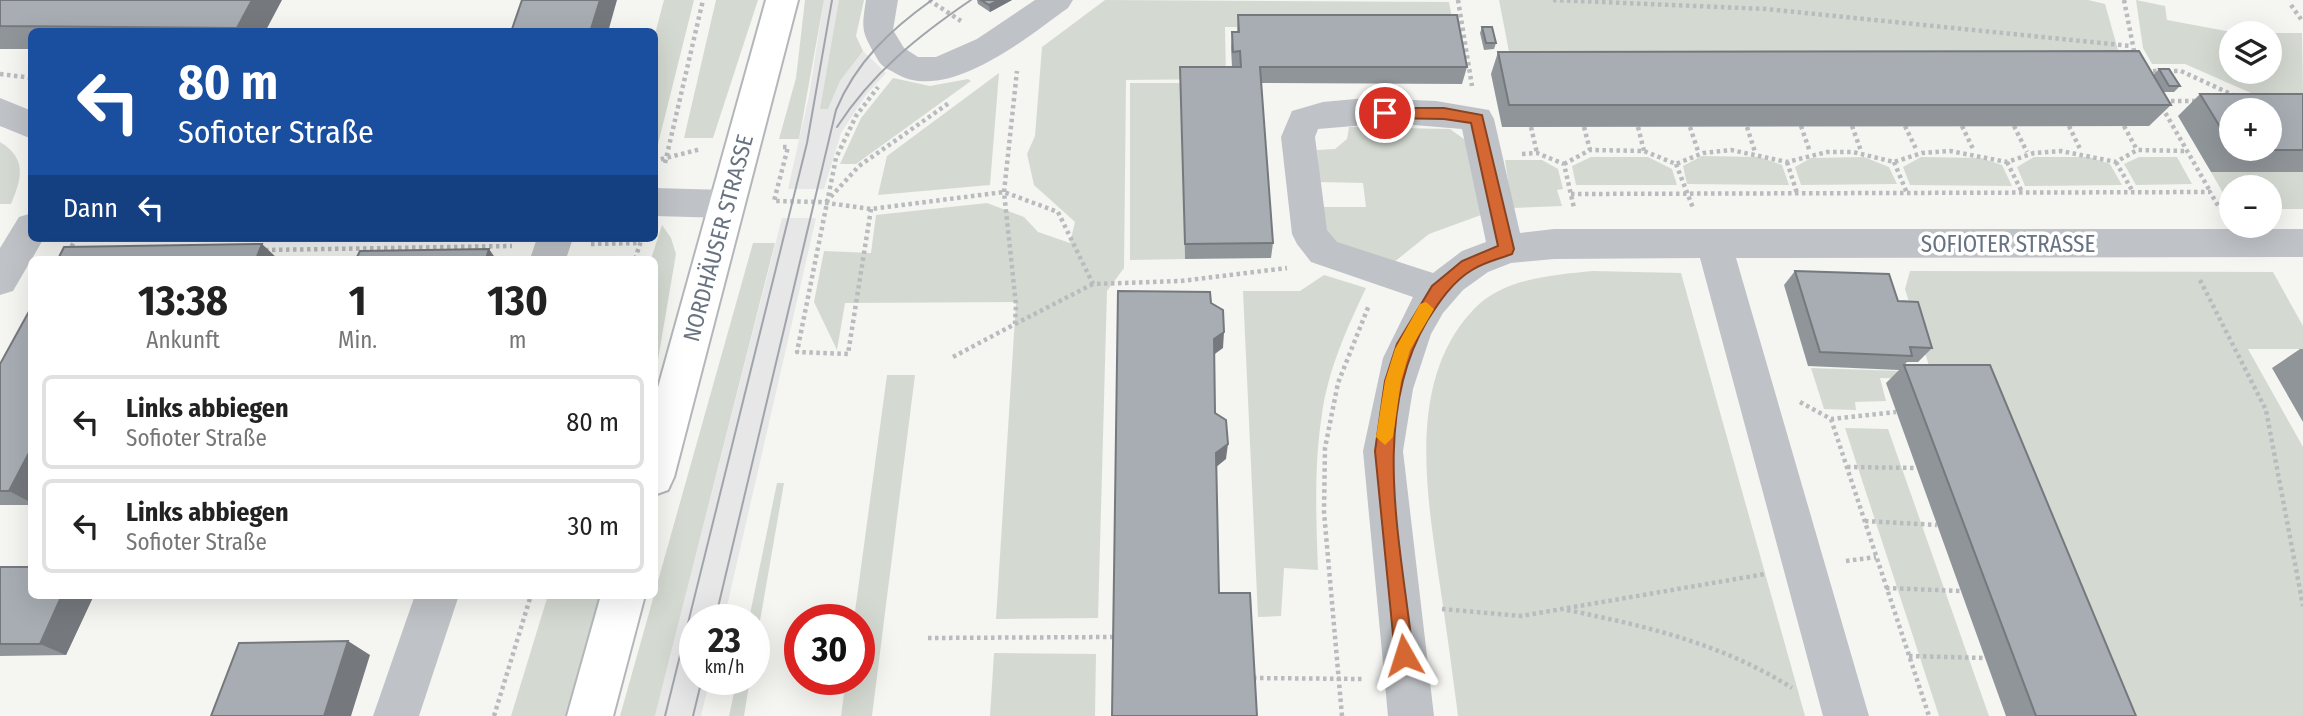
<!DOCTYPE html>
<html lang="de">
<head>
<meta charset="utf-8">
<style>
  body { margin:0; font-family:"Fira Sans Condensed",sans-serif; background:#f6f6f6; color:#222; height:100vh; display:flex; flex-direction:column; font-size:26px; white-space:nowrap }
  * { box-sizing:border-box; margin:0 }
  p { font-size:23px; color:#767676 }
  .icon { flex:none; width:38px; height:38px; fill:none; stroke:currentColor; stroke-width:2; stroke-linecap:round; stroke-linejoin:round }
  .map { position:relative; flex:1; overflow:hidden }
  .sheet { position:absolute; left:28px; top:256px; width:630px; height:343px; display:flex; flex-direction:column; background:#fff; border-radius:10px; box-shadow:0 7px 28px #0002 }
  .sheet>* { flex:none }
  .hud { position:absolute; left:28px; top:28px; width:630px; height:214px; border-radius:10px; box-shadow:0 7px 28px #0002; background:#1a4fa0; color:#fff; overflow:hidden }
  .fabs { position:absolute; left:2219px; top:21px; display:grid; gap:14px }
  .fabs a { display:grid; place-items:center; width:63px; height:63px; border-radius:50%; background:#fff; box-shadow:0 7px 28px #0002; font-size:35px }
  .speed { position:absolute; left:679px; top:604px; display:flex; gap:14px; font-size:35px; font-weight:700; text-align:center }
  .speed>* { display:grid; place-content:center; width:91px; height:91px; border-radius:50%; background:#fff; box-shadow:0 7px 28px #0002; line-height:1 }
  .speed small { font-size:18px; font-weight:400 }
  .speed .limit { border:10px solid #d22; background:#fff; color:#111 }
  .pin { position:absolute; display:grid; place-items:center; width:60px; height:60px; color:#fff; margin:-30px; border:4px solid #fff; border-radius:50%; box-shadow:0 2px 7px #0007 }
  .me { position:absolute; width:77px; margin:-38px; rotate:354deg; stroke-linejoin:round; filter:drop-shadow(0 0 5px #0008) }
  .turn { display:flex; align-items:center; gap:24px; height:147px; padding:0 35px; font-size:32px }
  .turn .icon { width:91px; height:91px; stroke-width:2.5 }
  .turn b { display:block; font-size:49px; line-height:60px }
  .then { display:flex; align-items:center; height:66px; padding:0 35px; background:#0003; gap:14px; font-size:26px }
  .eta { display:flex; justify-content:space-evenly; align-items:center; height:119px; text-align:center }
  .eta b { font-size:42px; font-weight:700; line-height:49px }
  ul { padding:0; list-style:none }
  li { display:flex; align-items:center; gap:21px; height:94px; margin:0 14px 10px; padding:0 21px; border:4px solid #e0e0e0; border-radius:10px }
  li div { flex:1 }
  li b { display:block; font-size:26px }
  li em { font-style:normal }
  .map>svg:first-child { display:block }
  .built { fill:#e6e7e6 }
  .green { fill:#d4dad2; fill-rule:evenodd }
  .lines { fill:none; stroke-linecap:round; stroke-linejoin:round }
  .major-casing { stroke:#b3b6ba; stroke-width:4 }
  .path { stroke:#b9bbbe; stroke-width:4.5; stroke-dasharray:3.5 3.5; stroke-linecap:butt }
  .minor { fill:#bfc2c6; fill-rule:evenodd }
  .major { fill:#fff; fill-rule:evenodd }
  .tram { stroke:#a1a5ab; stroke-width:2 }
  .wall { fill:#90959a; fill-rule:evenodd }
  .shaded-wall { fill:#75797d }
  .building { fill:#a7adb3; stroke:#75797d; stroke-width:2 }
  .route { fill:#d56732; stroke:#8a4320; stroke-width:2 }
  .slow { fill:#f59e0b }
  .labels { text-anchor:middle; stroke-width:7; stroke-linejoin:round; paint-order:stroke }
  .street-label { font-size:23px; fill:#677381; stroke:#fff }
</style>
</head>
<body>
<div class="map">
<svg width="2303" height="716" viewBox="0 0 2303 716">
  <rect width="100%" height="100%" fill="#f5f5f2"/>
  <path class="built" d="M824 0H839L828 109 840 81 863 51 886 73 866 95 841 133 824 189H788L809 96Z
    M782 218H816L724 619 695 620V679H710L701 716H655Z"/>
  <path class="green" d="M664 0H694L655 156 654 38Z
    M716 0H758L713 138H684Z
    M805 0H824L799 139H779L796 78Z
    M839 0H864L856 36 863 51 840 81 828 109H820Z
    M1105 0 1449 2 1454 28 1225 27 1226 79 1126 80 1124 268 1107 291 1098 618 996 619 1016 302 845 303 837 350 814 302 824 251 871 253 876 215 987 203 1024 217 1038 232 1070 243 1075 222 1034 185 1027 154 1035 136 1042 47Z
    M1499 0H2088L2105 4 2122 64 1511 62Z
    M2136 0 2165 6 2167 20 2237 33H2302L2303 93H2251L2185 64H2152L2143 48ZM2231 33H2270V72H2231Z
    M999 73 990 185 878 195 887 156Z
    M893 78 930 86 968 79 971 81 856 164H840L861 118Z
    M1130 83H1180L1185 259 1130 260Z
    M1349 127 1450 129 1468 142 1481 215 1429 234 1388 267C1351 252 1324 253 1321 207H1366L1363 183 1319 182 1317 150 1335 149 1347 139Z
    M0 142C27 158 22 178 11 204H0Z
    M1702 156 1759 157 1782 165 1789 185 1687 184 1683 166Z
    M1591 157H1648L1672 169 1677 185H1576L1572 166Z
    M1864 157 1889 167 1897 184 1801 185 1795 167 1811 158Z
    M1921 157 1981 158 2002 165 2012 186 1910 185 1903 167Z
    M2034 157H2089L2110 164 2122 185 2025 186 2017 167Z
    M2139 157H2177L2192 184 2136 185 2124 164Z
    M1505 160H1542L1558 169 1563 189 1557 190 1562 206 1512 208Z
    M2211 172H2303V209H2270V187H2231V207Z
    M662 225 671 238 676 254 655 377 654 259H651Z
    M753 243H775L655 716H620Z
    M1593 271 1681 273 1805 716H1458C1452 670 1446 625 1439 579 1427 493 1406 380 1474 309 1504 278 1553 275 1593 271Z
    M1910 271 2273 272 2303 326V349H2248L2303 447V716H2125L1986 380 1880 378 1886 401 1855 402 1856 410 1824 409 1811 368 1931 372 1905 289Z
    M1324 275 1366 288C1347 328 1328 370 1322 414 1314 465 1316 518 1318 570L1284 568 1281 616 1258 617 1243 291H1300Z
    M887 375H915L872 716H841L846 679H859V620L854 619Z
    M1845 428 1888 429 1989 716H1939Z
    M777 483H784L754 655V620L749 619Z
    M548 595H602L568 716H511Z
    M994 653 1096 654 1095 716H990Z
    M737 679H750L744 716H729Z"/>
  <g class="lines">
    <defs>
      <path id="major" d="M766 0H798L674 477 668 490 654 495V402Z
        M601 595H645L613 716H567Z"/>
    </defs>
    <use href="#major" class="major-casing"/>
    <path class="path" d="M929 0 961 21
      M1458 0 1472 86
      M1553 0 1766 9 2131 46
      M2124 0 2135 56
      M2291 5 2303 22
      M2146 71H2181L2233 95
      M0 74 32 78
      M2164 101H2197
      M2162 107 2210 191
      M1801 126 1810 152
      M1852 126 1861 151
      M1905 126 1917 151
      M1962 126 1974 151
      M2014 126 2027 152
      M2069 126 2081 151
      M2124 126 2137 150
      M1531 127 1537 153
      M1584 127 1590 150
      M1638 127 1644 151
      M1690 127 1698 151
      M1747 127 1755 152
      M783 147H788L774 201 820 202 871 209 1004 192 1058 212 1093 284 1181 281 1287 268
      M1522 154 1537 153 1564 164 1574 208
      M654 161 701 149
      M1787 162 1797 193
      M1894 162 1907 193
      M2007 162 2022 192
      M2116 162 2133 192
      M665 163 703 0
      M1564 164 1590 150 1644 151 1676 164 1703 153 1731 150 1787 162 1827 152H1853L1894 162 1922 153 1950 151 2007 162 2034 153 2061 151 2116 162 2137 150 2186 151
      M1676 164 1693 208
      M1571 194 2210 192 2219 207
      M826 202 859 166 949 103
      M871 209 848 354 797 352 836 158 856 116 878 87
      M591 244 640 243
      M265 250 512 246
      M65 259 76 238
      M635 259 642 238
      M2200 280 2266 410 2303 606
      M1015 324 1093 284
      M953 357 1015 324 1016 305 1004 192 1017 71
      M1800 402 1831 419 1896 412
      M1831 419 1929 716
      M1847 467 1916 468
      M1865 521 1937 525
      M1846 561 1876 557
      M1886 588 1961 591
      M1442 609 1521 616 1765 574
      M1567 610C1646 626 1723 644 1792 688
      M928 638 1114 637
      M1909 656 1985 658
      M1253 678 1364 679
      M494 716 531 595
      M1342 716 1324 512 1325 448 1338 383 1369 305"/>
    <path class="minor" d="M866 0H898L893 30 904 48 918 57H936L977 39 1035 0H1073L1068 8C1027 37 947 105 895 73 888 69 882 67 878 60 862 32 861 32 866 0Z
      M0 98 32 111V139L0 126Z
      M1366 98 1436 101 1489 110 1494 119 1520 233 1554 229H2303V257L1736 258 1869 716H1823L1700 258 1554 259 1511 263 1488 272 1463 290 1443 313 1431 334 1413 389 1403 451 1434 716H1388L1363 451 1383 358 1413 297 1311 262 1297 244 1292 234 1281 137 1292 111 1323 102ZM1390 123 1462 129 1486 242 1462 251 1433 273 1337 242 1327 230 1315 137 1318 129Z
      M654 188 726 190 739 194 744 204 739 214 726 218 654 216Z
      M32 213V238H44L13 291 0 295V248L19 217Z
      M537 238H573L566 259H530Z
      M415 595H459L419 716H373Z"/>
    <use href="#major" class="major"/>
    <path class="tram" d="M837 127C872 73 918 36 971 0
      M715 620 836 110C856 62 890 30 932 0
      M665 716 807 143 832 0
      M693 716 702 679"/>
  </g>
  <path class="wall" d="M0 0 265 32H32V49H0Z
    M977 0H1012L990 12 978 4Z
    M1238 15 1467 67 1462 84 1261 83 1273 243 1271 258 1185 259 1180 67H1232L1231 48 1232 32H1237Z
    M1482 27 1496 43 1494 49 1484 50 1480 33Z
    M1498 52 2153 75 2159 69 2180 86 2174 92H2163L2171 105 2149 126 1502 127 1491 74Z
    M2200 94H2303V172H2211L2178 116ZM2231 110 2270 149H2231Z
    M1795 271 1898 301 1932 348 1918 362H1907L1904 365 2136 716H2006L1886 383 1899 370 1808 366 1784 285Z
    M32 306V505H0V364Z
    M2300 349H2303V422L2272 368Z
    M0 567 32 595H94L66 655 0 656Z"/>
  <path class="shaded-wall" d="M252 0H282L265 32H239L237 28Z
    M600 0H617L608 32H590Z
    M999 0H1012L990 12 989 5Z
    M262 244 278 259H256Z
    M489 249 496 259H486Z
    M1224 332 1223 348 1212 356 1214 339Z
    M1228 444 1226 459 1215 468 1216 453Z
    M32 447V503L9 491Z
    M62 595H94L66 655 40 644Z
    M348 641 370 655 351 716H324Z"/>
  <path class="building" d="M0 0H252L237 28 0 26Z
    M522 0H600L590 32H511Z
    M981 0H999L989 5Z
    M1238 15H1457L1467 67H1260L1273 243 1185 244 1180 67H1241L1240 51 1233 52 1232 32H1239Z
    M1482 27H1492L1496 43H1486Z
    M2139 51 2171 105H1509L1498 52Z
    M2159 69H2169L2180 86H2169Z
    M2200 94H2303V150H2235L2234 149H2270V110H2231V145Z
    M262 244 256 259H58L64 247Z
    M489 249 486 259H356L360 251Z
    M1795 271 1889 274 1898 301 1918 302 1932 348 1910 347 1912 356 1820 352Z
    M1118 291 1210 292 1211 303 1223 310 1224 332 1214 339 1215 413 1226 420 1228 444 1216 453 1219 593H1250L1257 716H1112Z
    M32 306V447L9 491H0V364Z
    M1904 365H1990L2136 716H2036Z
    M0 567H32V595H62L40 644H0Z
    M348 641 324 716H211L239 643Z"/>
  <path class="route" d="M1385 108H1444L1482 115 1514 249 1512 254C1499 259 1484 262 1472 270 1452 282 1439 302 1427 321 1369 419 1402 547 1413 655L1411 662 1404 664 1398 662 1395 655 1375 451 1385 381 1397 344 1432 286 1462 261 1498 246 1471 123 1444 119 1385 118 1378 113Z"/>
  <path class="slow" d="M1426 302 1434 309 1410 350 1401 381 1393 437 1385 445 1376 437 1385 381 1395 349 1420 304Z"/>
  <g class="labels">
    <g class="street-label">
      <text transform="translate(718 238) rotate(-75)" y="8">NORDHÄUSER STRASSE</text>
      <text x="2008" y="252">SOFIOTER STRASSE</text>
    </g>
  </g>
</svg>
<div class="fabs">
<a><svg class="icon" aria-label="layers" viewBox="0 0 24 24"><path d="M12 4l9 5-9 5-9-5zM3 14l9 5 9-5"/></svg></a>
<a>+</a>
<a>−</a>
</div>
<div class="speed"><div>23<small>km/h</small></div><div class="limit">30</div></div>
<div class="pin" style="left:1385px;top:113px;background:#d93025"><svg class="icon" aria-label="arrive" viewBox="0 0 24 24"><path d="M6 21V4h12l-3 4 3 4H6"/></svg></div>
<svg class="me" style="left:1404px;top:655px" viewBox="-20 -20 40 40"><path d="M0-17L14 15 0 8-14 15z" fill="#d56732" stroke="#fff" stroke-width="4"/></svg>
<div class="hud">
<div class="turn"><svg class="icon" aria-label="left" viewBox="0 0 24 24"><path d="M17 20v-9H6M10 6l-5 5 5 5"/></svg><div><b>80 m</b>Sofioter Straße</div></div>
<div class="then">Dann<svg class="icon" aria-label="left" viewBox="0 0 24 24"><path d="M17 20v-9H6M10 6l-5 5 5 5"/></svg></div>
</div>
<section class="sheet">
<div class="eta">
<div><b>13:38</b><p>Ankunft</p></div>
<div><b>1</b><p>Min.</p></div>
<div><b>130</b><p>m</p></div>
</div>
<ul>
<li><svg class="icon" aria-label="left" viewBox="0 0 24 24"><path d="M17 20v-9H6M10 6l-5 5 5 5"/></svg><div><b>Links abbiegen</b><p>Sofioter Straße</p></div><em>80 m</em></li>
<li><svg class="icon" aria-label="left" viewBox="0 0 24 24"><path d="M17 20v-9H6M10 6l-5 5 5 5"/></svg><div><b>Links abbiegen</b><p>Sofioter Straße</p></div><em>30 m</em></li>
</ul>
</section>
</div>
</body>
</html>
